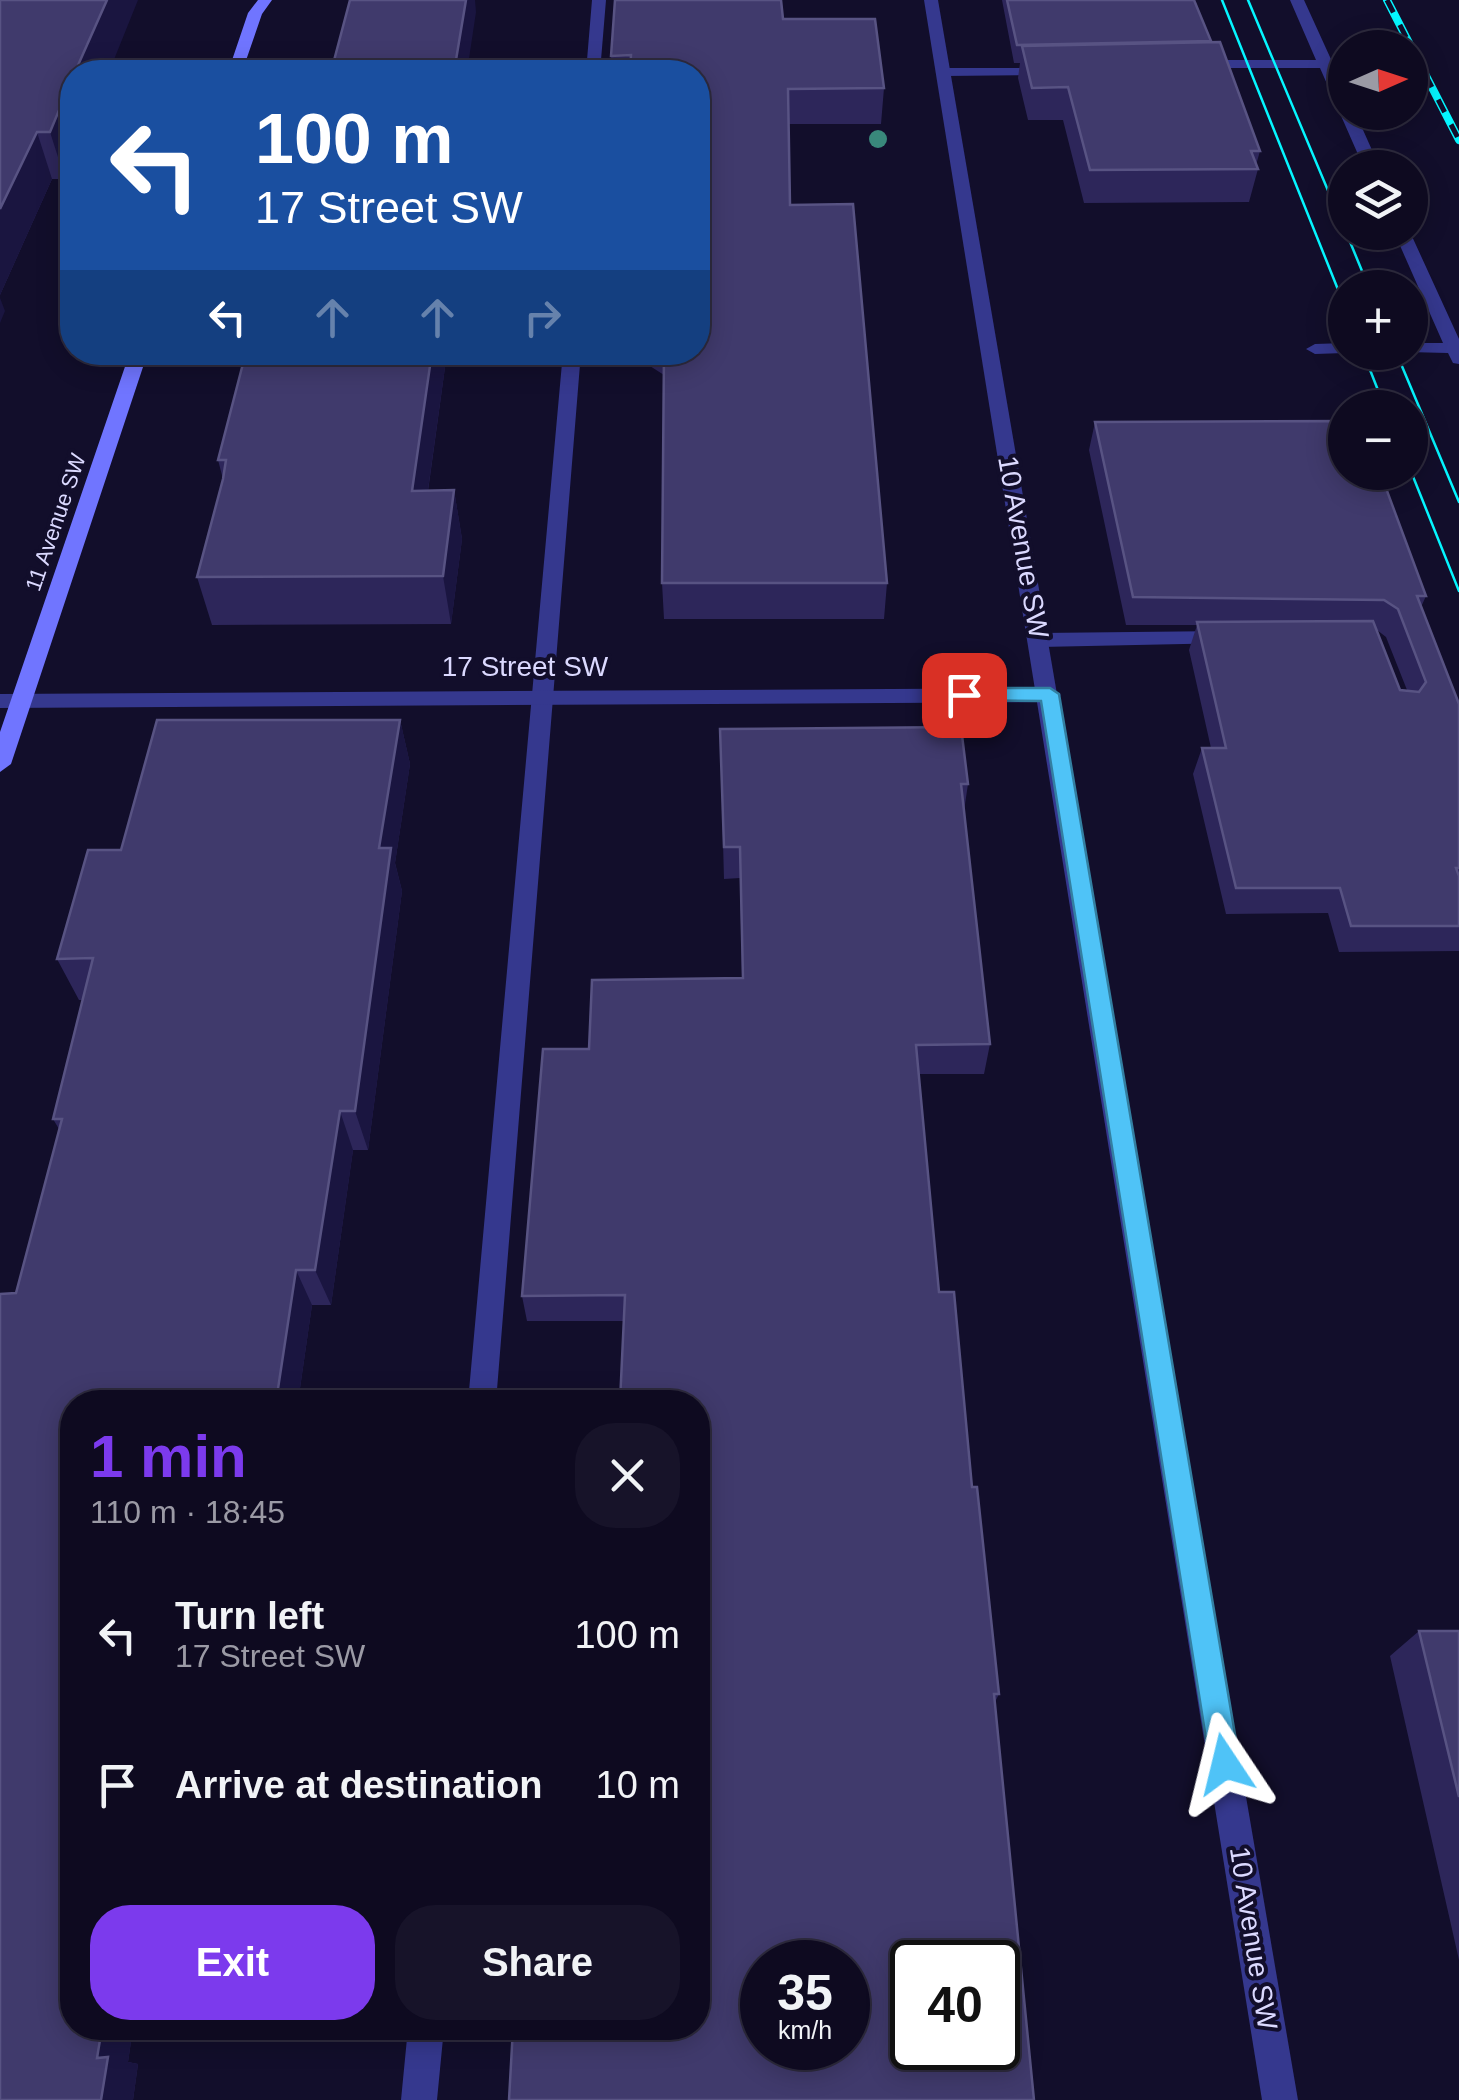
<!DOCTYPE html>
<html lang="en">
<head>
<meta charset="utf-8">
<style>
  body { margin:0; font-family:Helvetica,sans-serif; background:#171329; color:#f1f3f6; height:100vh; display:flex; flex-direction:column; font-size:38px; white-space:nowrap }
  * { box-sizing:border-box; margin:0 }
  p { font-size:32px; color:#9b9aa5 }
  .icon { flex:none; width:55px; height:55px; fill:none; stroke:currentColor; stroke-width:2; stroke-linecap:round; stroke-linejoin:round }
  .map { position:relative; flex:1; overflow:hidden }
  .sheet { position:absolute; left:60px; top:1390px; width:650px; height:650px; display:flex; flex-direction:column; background:#0e0a20; border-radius:40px; box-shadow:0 5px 25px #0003,0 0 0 2px #2e2b3e }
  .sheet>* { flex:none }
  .hud { position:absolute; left:60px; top:60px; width:650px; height:305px; border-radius:40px; box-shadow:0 5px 25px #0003,0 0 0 2px #2e2b3e; background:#1a4fa0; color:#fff; overflow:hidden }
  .needle { width:65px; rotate:87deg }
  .controls { position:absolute; left:1328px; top:30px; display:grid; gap:20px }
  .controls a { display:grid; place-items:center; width:100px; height:100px; border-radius:50%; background:#0e0a20; box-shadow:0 5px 25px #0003,0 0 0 2px #2e2b3e; font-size:50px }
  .speed { position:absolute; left:740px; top:1940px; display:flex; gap:20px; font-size:50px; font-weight:700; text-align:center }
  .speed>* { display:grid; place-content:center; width:130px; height:130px; border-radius:50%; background:#0e0a20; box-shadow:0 5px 25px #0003,0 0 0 2px #2e2b3e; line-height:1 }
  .speed small { font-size:25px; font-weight:400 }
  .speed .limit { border:5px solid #111; border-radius:15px; background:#fff; color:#111 }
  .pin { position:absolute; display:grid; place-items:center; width:85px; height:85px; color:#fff; margin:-42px; border-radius:20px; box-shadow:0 5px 15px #0006 }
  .me { position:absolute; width:110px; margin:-55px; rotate:350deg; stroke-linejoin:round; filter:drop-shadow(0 0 8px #0008) }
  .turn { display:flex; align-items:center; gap:35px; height:210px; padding:0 30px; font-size:45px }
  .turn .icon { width:130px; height:130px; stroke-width:2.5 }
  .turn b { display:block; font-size:70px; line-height:85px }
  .lanes { display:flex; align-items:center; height:95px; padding:0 30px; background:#0003; justify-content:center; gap:50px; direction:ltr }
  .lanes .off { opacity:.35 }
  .round { display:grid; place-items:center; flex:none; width:105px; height:105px; border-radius:40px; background:#171329 }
  .summary { display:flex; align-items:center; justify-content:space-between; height:170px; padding:0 30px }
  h1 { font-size:60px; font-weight:600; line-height:75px; color:#7c3aed }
  .cta { display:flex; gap:20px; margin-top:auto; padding:20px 30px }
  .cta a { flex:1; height:115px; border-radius:40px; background:#7c3aed; color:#fff; font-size:40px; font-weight:600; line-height:115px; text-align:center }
  .cta a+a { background:#171329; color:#f1f3f6 }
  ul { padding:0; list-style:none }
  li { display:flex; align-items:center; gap:30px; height:150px; padding:0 30px }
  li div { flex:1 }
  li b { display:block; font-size:38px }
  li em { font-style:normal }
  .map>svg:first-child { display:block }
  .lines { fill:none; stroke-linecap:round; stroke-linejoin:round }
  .service { fill:#35388e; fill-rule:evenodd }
  .minor { fill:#35388e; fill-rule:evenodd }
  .tertiary { fill:#35388e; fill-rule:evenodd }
  .secondary { fill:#7075ff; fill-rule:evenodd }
  .tram { stroke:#05f6ff; stroke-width:2.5 }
  .rail-casing { stroke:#05f6ff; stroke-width:8 }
  .rail { stroke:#120e2b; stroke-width:5; stroke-dasharray:14; stroke-linecap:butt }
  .tree { fill:#39887b }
  .wall { fill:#2d265a; fill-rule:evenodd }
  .shaded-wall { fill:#1a1540 }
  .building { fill:#403a6c; stroke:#585383; stroke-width:2.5; fill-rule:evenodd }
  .route { fill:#4fc3f7; stroke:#337fa1; stroke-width:2.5 }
  .labels { text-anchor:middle; stroke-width:8; stroke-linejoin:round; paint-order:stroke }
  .far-street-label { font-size:22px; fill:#dbd9ff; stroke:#120e2b }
  .street-label { font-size:28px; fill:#dbd9ff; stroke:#120e2b }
</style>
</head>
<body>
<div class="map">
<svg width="1459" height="2100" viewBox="0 0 1459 2100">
  <rect width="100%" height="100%" fill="#120e2b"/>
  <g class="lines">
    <path class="service" d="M592 0H606L600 72H586Z
      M1290 0H1304L1345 90V112H1355L1380 168H1364L1320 68H1198L1191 64 1198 60H1316Z
      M1054 68 1061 72 1059 75 944 76 937 72 944 68Z
      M1394 232H1410L1459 339V364L1453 363 1448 353 1407 352 1410 343H1443Z
      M1345 343 1348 352 1345 353 1315 354 1306 349 1315 344Z
      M563 352H581L496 1402H468Z
      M1225 631 1232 633V643L1040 647 1030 640 1040 633Z
      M408 2028H444L437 2100H401Z"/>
    <path class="minor" d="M1050 688 1061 695 1050 702 0 708V694Z"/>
    <path class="tertiary" d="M924 0H938L1298 2100H1262Z"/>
    <path class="secondary" d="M258 0H272L262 14 242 72H228L248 13Z
      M130 352H148L11 764 0 772V732Z"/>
    <path class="tram" d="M1222 0 1345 307
      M1248 0 1345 231
      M1346 232 1369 288
      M1363 352 1385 408
      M1396 352 1459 502
      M1410 469 1459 591"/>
    <defs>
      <path id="rail" d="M1387 0 1459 140"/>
    </defs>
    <use href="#rail" class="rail-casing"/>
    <use href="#rail" class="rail"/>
  </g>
  <circle class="tree" cx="878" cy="139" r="9"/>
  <path class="wall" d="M0 0 72 72V161L65 179H52L0 295Z
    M1002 0H1194L1211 41 1260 151 1256 165 1258 169 1249 202 1084 203 1063 120H1028L1018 78 1020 63H1014Z
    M783 19 884 88 881 124H788L790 205 887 583 884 619H664L662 583 664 375 628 352H698V72H612L611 56Z
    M446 360 428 491 454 490 462 539 451 624 212 625 197 577 223 479 218 460Z
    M1095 422 1426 596 1421 607 1459 704V951L1339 952 1328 913 1226 914 1193 774 1202 748H1211L1189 650 1197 625H1126L1089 450ZM1377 630 1386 637 1407 690H1400Z
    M157 720H400L410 764 395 863 402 891 368 1150H353L331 1305H312L298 1402H72V2028H133L128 2062 138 2064 133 2100H0V1294L16 1293 59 1129 53 1119 83 1000H79L57 959 88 850H121Z
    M720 729 968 784 964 811 990 1044 984 1074H919L939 1292 972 1487 999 1694 994 1704 698 2028V1402L624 1321H527L522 1296 589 1049 742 978 740 878 724 879Z
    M1419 1631H1459V1960L1390 1656Z"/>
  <path class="shaded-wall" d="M107 0H138L109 72H75Z
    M466 0H475L476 12 467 72H454Z
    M72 79V161L65 179 50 132Z
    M37 132 52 179 0 295V209Z
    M0 298 5 311 0 323Z
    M432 352H445L446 360 421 540 412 491Z
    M454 490 462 539 451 624 443 576Z
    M400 720 410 764 395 863 402 891 368 1150 355 1111 379 848Z
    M340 1111 353 1150 331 1305 315 1270Z
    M296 1270 312 1305 298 1402H276Z
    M72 1690V1737L64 1730Z
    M102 2028H133L128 2062 138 2064 133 2100H101L97 2058Z"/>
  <path class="building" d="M0 0H107L75 72H72V79L50 132H37L0 209Z
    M350 0H466L454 72H331Z
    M615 0H781L783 19H875L884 88 788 89 790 205 853 204 887 583H662L664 352H698V72H630L631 55 611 56Z
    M1007 0H1194L1211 41 1017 45Z
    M1220 42 1260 151H1251L1258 169 1090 170 1068 87 1032 88 1022 46Z
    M246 352H432L412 491 454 490 443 576 197 577 223 479 226 460H218Z
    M1345 421V472H1380L1426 596H1417L1459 704V868H1456L1459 876V926H1351L1340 888H1236L1202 748H1226L1197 622 1373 621 1400 690 1419 692 1426 682 1398 609 1384 600 1133 597 1095 422Z
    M157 720H400L379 848H391L355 1111H340L315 1270H296L276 1402H72V1690L64 1730H72V2028H102L97 2058 108 2057 101 2100H0V1294L16 1293 62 1119H53L93 958 57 959 88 850H121Z
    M961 727 968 784H961L990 1044 916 1045 939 1292H954L972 1487H977L999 1694H994L1034 2100H509L513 2028H698V1402H620L625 1295 522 1296 543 1049H589L592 980 743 978 740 847H724L720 729ZM762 1962H848V2048H762ZM912 1962H998V2048H912Z
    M1419 1631H1459V1797Z"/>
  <path class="route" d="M964 688H1050L1059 694 1240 1764 1235 1775 1225 1779 1215 1775 1210 1764 1041 701 958 700V690Z"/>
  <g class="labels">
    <g class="far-street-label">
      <text transform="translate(55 522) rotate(-71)" y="8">11 Avenue SW</text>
    </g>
    <g class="street-label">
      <text transform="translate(1024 547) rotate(80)" y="10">10 Avenue SW</text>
      <text x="525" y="676">17 Street SW</text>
      <text transform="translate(1254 1938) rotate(81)" y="10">10 Avenue SW</text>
    </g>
  </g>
</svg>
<div class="controls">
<a><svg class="needle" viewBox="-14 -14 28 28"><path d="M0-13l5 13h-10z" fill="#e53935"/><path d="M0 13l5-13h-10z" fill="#9b9aa5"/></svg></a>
<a><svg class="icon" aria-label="layers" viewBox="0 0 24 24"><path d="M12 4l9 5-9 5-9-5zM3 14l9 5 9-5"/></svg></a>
<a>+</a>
<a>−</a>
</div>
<div class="speed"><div>35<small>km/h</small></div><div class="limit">40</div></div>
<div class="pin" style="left:964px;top:695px;background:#d93025"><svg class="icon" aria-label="arrive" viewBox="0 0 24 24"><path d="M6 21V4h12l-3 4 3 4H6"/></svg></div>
<svg class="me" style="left:1225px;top:1764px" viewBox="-20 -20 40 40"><path d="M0-17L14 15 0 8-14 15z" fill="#4fc3f7" stroke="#fff" stroke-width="4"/></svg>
<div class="hud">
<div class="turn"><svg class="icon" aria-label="left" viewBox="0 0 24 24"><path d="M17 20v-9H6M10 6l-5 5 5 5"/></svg><div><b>100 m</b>17 Street SW</div></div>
<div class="lanes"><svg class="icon" aria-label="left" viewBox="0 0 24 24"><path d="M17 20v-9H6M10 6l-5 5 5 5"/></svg><svg class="icon off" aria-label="ahead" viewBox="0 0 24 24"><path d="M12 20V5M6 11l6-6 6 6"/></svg><svg class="icon off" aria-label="ahead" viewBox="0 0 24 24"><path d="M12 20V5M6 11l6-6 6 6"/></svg><svg class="icon off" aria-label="right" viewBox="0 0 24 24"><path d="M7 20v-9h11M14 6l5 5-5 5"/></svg></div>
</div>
<section class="sheet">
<div class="summary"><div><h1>1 min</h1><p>110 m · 18:45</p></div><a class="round"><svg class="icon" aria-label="close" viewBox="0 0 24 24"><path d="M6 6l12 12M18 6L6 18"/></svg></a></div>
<ul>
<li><svg class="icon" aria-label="left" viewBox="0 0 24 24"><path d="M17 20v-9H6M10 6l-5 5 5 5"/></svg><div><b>Turn left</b><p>17 Street SW</p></div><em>100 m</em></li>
<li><svg class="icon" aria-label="arrive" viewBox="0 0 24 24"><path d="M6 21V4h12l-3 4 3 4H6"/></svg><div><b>Arrive at destination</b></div><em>10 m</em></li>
</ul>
<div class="cta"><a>Exit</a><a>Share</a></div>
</section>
</div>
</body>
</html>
